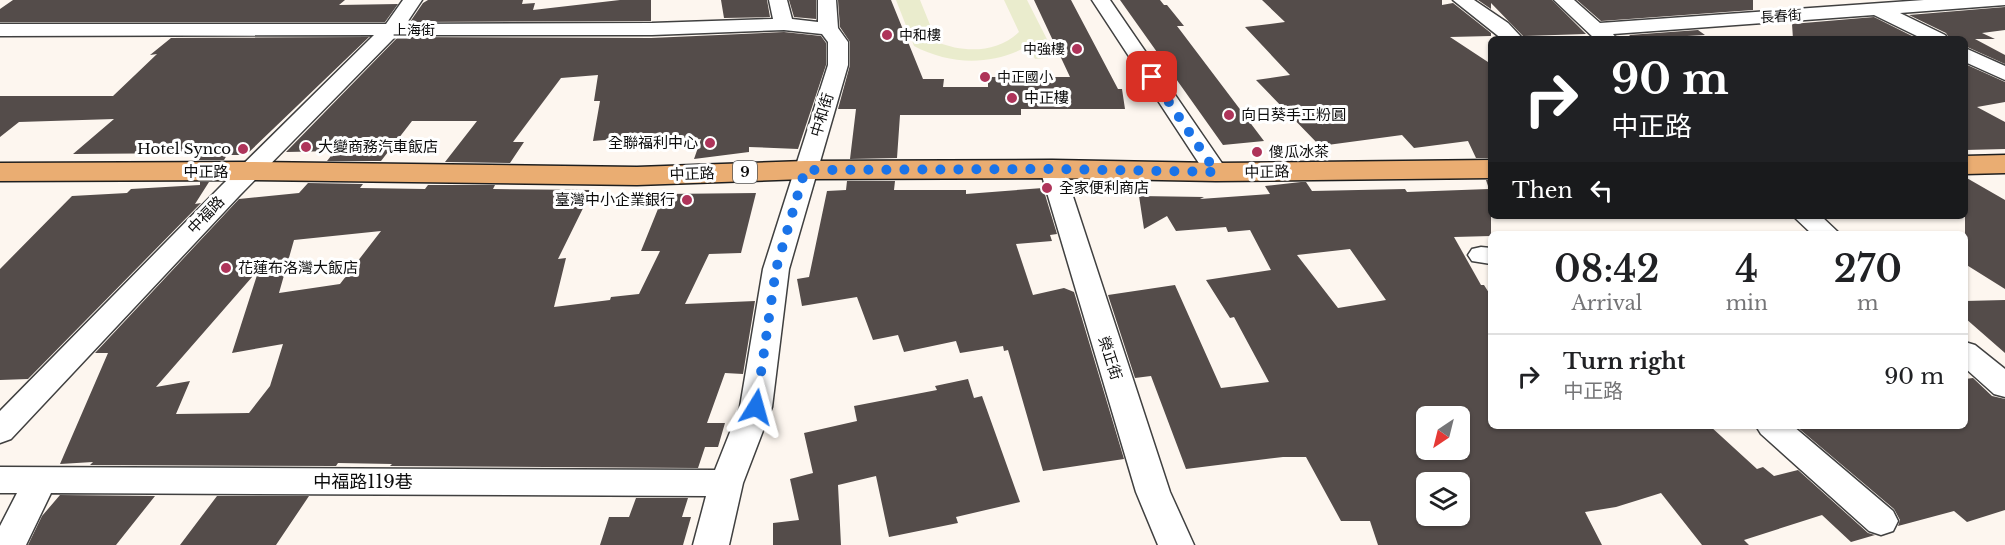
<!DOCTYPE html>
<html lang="en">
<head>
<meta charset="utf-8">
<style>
  body { margin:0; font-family:"Libre Baskerville","Noto Sans TC",serif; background:#f6f6f6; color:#202124; height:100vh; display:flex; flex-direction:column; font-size:22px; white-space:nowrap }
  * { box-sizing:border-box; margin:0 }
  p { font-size:20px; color:#757577 }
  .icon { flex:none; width:33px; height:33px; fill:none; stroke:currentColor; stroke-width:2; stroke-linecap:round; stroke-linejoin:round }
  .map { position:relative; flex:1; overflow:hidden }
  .details { position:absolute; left:1488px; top:231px; width:480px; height:198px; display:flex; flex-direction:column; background:#fff; border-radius:9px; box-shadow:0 2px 4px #0004 }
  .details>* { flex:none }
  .guide { position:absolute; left:1488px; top:36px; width:480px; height:183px; border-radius:9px; box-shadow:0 2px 4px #0004; background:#202124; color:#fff; overflow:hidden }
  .needle { width:39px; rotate:215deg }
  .controls { position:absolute; left:1416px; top:406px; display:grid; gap:12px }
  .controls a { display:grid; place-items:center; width:54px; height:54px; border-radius:9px; background:#fff; box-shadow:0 2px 4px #0004; font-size:30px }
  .pin { position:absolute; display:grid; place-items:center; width:51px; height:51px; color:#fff; margin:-26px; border-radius:12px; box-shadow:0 3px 9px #0006 }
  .me { position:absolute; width:66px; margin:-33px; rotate:8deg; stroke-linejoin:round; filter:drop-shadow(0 0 4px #0008) }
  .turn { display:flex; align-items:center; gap:21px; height:126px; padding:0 24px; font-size:27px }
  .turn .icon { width:78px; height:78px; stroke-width:2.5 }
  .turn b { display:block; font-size:42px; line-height:51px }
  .then { display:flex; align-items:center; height:57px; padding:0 24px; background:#0003; gap:12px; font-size:22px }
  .eta { display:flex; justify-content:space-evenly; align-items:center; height:102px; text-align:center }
  .eta b { font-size:36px; font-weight:600; line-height:42px }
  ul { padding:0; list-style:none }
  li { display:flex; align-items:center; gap:18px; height:84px; padding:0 24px; border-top:2px solid #e0e0e0 }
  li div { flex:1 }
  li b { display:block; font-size:22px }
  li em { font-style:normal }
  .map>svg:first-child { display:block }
  .pitch { fill:#eaeccd }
  .building { fill:#544c4a; fill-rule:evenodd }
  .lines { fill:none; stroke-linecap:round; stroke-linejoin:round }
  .minor-casing { stroke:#404040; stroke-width:3 }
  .major-casing { stroke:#1e1e1e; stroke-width:3 }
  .minor { fill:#fff; fill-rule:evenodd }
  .major { fill:#eaad72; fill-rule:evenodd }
  .route { stroke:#1a73e8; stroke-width:10; stroke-dasharray:0 18 }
  .poi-dot { fill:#ae345a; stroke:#fff; stroke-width:2 }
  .labels { text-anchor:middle; stroke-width:6; stroke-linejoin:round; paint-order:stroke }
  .far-street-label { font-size:14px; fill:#0d0d0d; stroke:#fff }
  .far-poi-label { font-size:14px; fill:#0d0d0d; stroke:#fff; text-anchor:start }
  .shield { fill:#fff; stroke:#565656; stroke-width:1.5 }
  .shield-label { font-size:14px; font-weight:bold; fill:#0d0d0d }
  .poi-label { font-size:15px; fill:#0d0d0d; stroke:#fff; text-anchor:start }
  .street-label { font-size:15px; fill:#0d0d0d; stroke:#fff }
  .near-street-label { font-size:18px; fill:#0d0d0d; stroke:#fff }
</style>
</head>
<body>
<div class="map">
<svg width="2005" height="545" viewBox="0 0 2005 545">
  <rect width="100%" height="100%" fill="#fdf6ef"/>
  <path class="pitch" d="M896 0H920L937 42C964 53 997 53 1019 32L1004 0H1027L1056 57 1035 59 1028 46C992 66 950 65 914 46Z"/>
  <path class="building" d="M13 0H345L339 5 398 4 385 22H0V9Z
    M428 0H523L522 4 535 3 533 10 620 0H651V21L410 22 423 3Z
    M721 0H767L770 17 724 18Z
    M789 0H816V19L794 17Z
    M838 0H891L923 79H944L943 87H988V77H1070L1034 0H1071L1118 89H1122L1125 109H1021V115H900L897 158 850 159 856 109H838L850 65V42L840 27Z
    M1120 0H1160L1164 5H1167L1184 26H1177L1264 141 1223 145Z
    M1262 0H1442V5L1453 3 1491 33V36L1450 37 1491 64V158H1476L1468 141 1414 148 1402 135 1320 146 1256 80 1290 75 1245 27 1285 22Z
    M1478 0H1552L1586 34 1523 36 1491 3V9Z
    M1577 0H1753V10L1601 21Z
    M2005 7V30L1982 33 1995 39H1975L2005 55V64L1965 46V39H1950L1946 33 1909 15Z
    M1874 17 1918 39H1793L1792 24Z
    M1698 30 1705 35 1634 39 1629 35Z
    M784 32 821 36 826 43V65L798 149 749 147V152L694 159 701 139 650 145 651 136 593 141 600 101H594L598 75 561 78 513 142H524L510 163 445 162 477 121H412L381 161H327L335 151 286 152 398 37 651 38Z
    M369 37 246 155H227L224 160H199V153L73 154 114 119 19 122 0 137V96H113L157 54 150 55 171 38Z
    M1965 64 2005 82V102L1977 107 2005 122V149L1965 150Z
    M1965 177 2005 200V289L1965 264Z
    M1486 180H1491V236L1454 237 1481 285H1484L1491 296V426H1710L1757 469 1763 467 1774 476 1798 470 1868 533 1875 535 1851 542 1822 515 1744 540 1749 545H1702L1661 493 1616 507 1585 512 1602 545H1378L1370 521H1341L1306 457H1283L1186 469 1151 376 1135 378 1108 295 1175 285 1221 388 1269 382 1234 317 1230 318 1206 280 1271 270 1250 230 1228 232 1226 227 1176 231 1167 216 1144 229 1139 196 1204 197 1200 199 1270 194 1265 186 1301 182H1306L1312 191 1405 189 1407 192 1489 189ZM1350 249 1386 300 1338 308 1297 255ZM1426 417H1460V450H1426ZM1426 483H1460V516H1426Z
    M847 181H895L894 190H966V194L1043 188 1057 234 1050 235 1052 241 1016 244 1033 295 1064 288 1074 292 1124 459 1043 471 1008 350 1004 351 1003 346 960 353 956 341 904 352 898 335 873 340 857 297 802 306 797 279 809 277 827 191 846 190Z
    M200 182H209L195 204 201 203 28 379 0 380V269L72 196 127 193 131 189 200 185Z
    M308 183 363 184 360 188 425 189 428 185H495L493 189 592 190 558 259 566 258 554 307 610 300 611 297 639 294 660 251H641L664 194 756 193 741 253 709 254 685 304 755 301 743 374 725 373 707 423H725L718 447H705L698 468 390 466 392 464 338 463 336 466 90 465 93 462 60 464 108 353H95L239 199 299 193ZM381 231 340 284 279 293 294 240ZM259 269 232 353 283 344 270 386 249 413 176 414 190 381 156 387Z
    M2005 300V353L1965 318V301Z
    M1973 378 1992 396 2005 399V510L1967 522 1954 511 1898 526 1900 520 1894 509 1796 426H1965V379Z
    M968 379 974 398 982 396 1020 502 956 517 958 523 889 537 876 476 838 485 841 545H773V523L799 520 790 479 813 473 804 433 857 421 854 406 937 390 935 386Z
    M60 495 155 496 116 545H28L42 516Z
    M217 496H309L276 545H180Z
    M636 498H688L682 517H691L683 545H600L609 517H629Z"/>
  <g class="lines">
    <defs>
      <path id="minor" d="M403 0H422L406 24 652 23 773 19 769 0H787L792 19 818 22V0H836L838 28 848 42V65L789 269 772 407 743 483 729 545H693L706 496 51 493 26 545H0V526L17 493H0V467L715 470 740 407 763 269 828 65V42L822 34 784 30 652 35H397L240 195 11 439 0 443V411L222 185 374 35 0 36V24H386Z
        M1092 0H1110L1228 172 1224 177 1216 179 1208 177Z
        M1453 0H1474L1508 23 1523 39H1502Z
        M1554 0H1574L1600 23 1924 0H2005V5L1900 13 1945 35 1948 39H1923L1874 15 1613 34 1617 39H1595Z
        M1965 48 2005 66V80L1965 62Z
        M1052 162 1060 164 1064 169 1170 492 1194 545H1158L1136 492 1040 169 1044 164Z
        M1793 216H1821L1840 234H1812Z
        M1481 247 1491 248V264L1472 261 1468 255 1472 249Z
        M1965 342 1975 345 2005 369V397L1994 394 1965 368Z
        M1756 426H1793L1893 511 1898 521 1893 531 1881 535 1869 531 1761 434Z"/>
      <path id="major" d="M2005 155V173L1965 174V156Z
        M1052 160 1216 163 1491 160V178L1216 181 1052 178 805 179 637 185 249 180 0 181V163L249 162 637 167 805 161Z"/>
    </defs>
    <use href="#minor" class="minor-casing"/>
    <use href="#major" class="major-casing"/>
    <use href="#minor" class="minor"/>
    <use href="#major" class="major"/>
  </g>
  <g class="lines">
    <path class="route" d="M756 407 776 269 805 170 1052 169 1216 172 1152 77"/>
  </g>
  <g class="poi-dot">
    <circle cx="887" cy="35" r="6"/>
    <circle cx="1077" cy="49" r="6"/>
    <circle cx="985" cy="77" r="6"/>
    <circle cx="1012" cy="98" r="6"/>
    <circle cx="1229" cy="115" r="6"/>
    <circle cx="710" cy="143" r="6"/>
    <circle cx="306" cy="147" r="6"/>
    <circle cx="243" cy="149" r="6"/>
    <circle cx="1257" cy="152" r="6"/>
    <circle cx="1047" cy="188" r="6"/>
    <circle cx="687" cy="200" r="6"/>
    <circle cx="226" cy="268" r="6"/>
  </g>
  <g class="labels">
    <g class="far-street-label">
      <text transform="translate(1781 16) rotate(-4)" y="5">長春街</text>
      <text x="414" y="35">上海街</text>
    </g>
    <g class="far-poi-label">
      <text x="899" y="40">中和樓</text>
      <text x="1065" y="54" text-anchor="end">中強樓</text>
      <text x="997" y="82">中正國小</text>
    </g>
    <rect class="shield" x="733" y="161" width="24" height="22" rx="4.5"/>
    <g class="shield-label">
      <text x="745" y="177">9</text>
    </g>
    <g class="poi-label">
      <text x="1024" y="103">中正樓</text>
      <text x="1241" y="120">向日葵手工粉圓</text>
      <text x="698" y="148" text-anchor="end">全聯福利中心</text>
      <text x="318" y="152">大變商務汽車飯店</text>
      <text x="231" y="154" text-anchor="end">Hotel Synco</text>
      <text x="1269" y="157">傻瓜冰茶</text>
      <text x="1059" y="193">全家便利商店</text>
      <text x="675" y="205" text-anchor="end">臺灣中小企業銀行</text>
      <text x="238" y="273">花蓮布洛灣大飯店</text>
    </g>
    <g class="street-label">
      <text transform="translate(822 115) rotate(-73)" y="5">中和街</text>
      <text x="206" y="177">中正路</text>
      <text transform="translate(1267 172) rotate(-1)" y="5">中正路</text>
      <text transform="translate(692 174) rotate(-2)" y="5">中正路</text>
      <text transform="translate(206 215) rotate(-46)" y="5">中福路</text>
      <text transform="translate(1110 358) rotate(72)" y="5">榮正街</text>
    </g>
    <g class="near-street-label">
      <text x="363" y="488">中福路119巷</text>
    </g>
  </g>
</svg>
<div class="controls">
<a><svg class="needle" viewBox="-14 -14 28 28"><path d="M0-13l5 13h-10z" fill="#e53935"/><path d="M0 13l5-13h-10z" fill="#757577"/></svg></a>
<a><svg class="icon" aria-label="layers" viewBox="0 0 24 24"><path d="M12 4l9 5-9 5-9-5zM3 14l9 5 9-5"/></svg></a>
</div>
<div class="pin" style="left:1152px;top:77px;background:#d93025"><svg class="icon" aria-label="arrive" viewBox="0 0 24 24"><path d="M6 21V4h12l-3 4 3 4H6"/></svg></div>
<svg class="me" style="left:756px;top:407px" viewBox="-20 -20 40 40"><path d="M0-17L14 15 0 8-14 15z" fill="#1a73e8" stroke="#fff" stroke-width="4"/></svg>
<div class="guide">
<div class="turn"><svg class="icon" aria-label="right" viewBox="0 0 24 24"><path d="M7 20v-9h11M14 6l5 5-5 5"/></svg><div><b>90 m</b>中正路</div></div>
<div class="then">Then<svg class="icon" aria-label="left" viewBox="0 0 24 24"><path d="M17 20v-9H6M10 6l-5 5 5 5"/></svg></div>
</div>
<section class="details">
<div class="eta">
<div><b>08:42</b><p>Arrival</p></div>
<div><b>4</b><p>min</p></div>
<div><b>270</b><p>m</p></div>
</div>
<ul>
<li><svg class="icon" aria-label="right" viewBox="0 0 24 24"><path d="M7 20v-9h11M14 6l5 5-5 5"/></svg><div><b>Turn right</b><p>中正路</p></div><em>90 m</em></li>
</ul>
</section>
</div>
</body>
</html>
